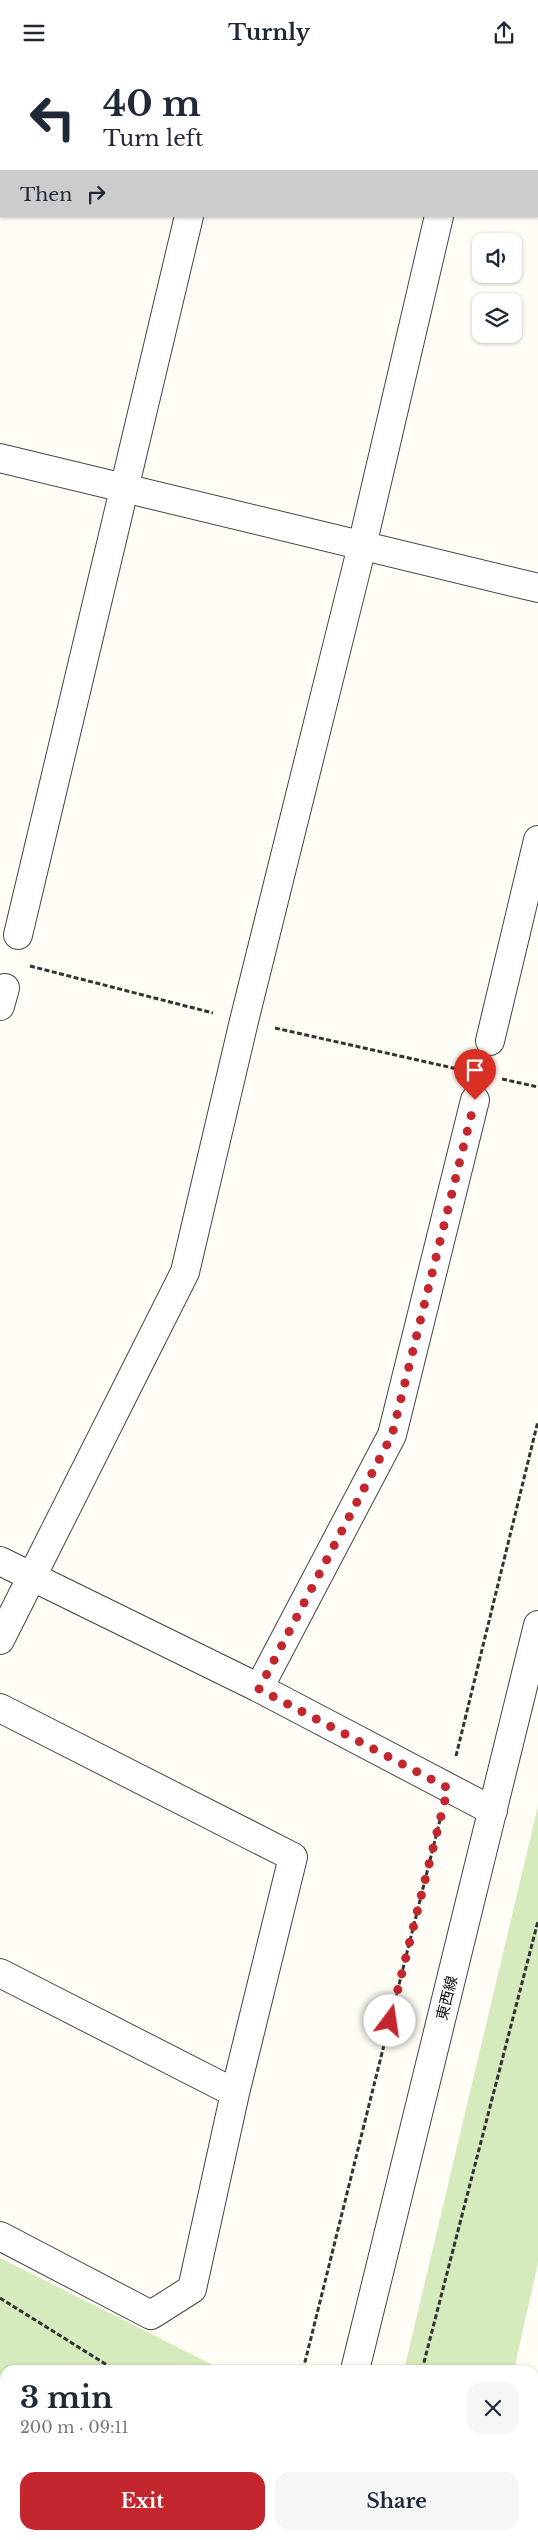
<!DOCTYPE html>
<html lang="en">
<head>
<meta charset="utf-8">
<style>
  body { margin:0; font-family:"Libre Baskerville","Noto Sans JP",serif; background:#f6f6f7; color:#1f2937; height:100vh; display:flex; flex-direction:column; font-size:19px; white-space:nowrap }
  * { box-sizing:border-box; margin:0 }
  p { font-size:16px; color:#747a83 }
  .icon { flex:none; width:28px; height:28px; fill:none; stroke:currentColor; stroke-width:2; stroke-linecap:round; stroke-linejoin:round }
  .map { position:relative; flex:1; overflow:hidden }
  .details { position:absolute; left:0px; top:2300px; width:539px; height:175px; display:flex; flex-direction:column; background:#fff; border-radius:15px 15px 0 0; box-shadow:0 1px 4px #0004 }
  .details>* { flex:none }
  .guide { position:absolute; left:0px; top:0px; width:539px; height:152px; box-shadow:0 1px 4px #0004; background:#fff; color:#1f2937; overflow:hidden }
  .buttons { position:absolute; left:472px; top:168px; display:grid; gap:10px }
  .buttons a { display:grid; place-items:center; width:50px; height:50px; border-radius:10px; background:#fff; box-shadow:0 1px 4px #0004; font-size:25px }
  .pin { position:absolute; display:grid; place-items:center; width:42px; height:42px; color:#fff; margin:-51px -21px; border-radius:50% 50% 50% 0; rotate:-45deg; box-shadow:0 0 5px #0007 }
  .pin .icon { rotate:45deg }
  .me { position:absolute; width:55px; margin:-28px; rotate:14deg; stroke-linejoin:round; filter:drop-shadow(0 0 4px #0008) }
  .turn { display:flex; align-items:center; gap:18px; height:105px; padding:0 20px; font-size:22px }
  .turn .icon { width:65px; height:65px; stroke-width:2.5 }
  .turn b { display:block; font-size:35px; line-height:42px }
  .then { display:flex; align-items:center; height:48px; padding:0 20px; background:#0003; gap:10px; font-size:19px }
  .round { display:grid; place-items:center; flex:none; width:52px; height:52px; border-radius:15px; background:#f6f6f7 }
  .summary { display:flex; align-items:center; justify-content:space-between; height:85px; padding:0 20px }
  h1 { font-size:30px; font-weight:700; line-height:38px }
  .primary-button { display:flex; gap:10px; margin-top:auto; padding:10px 20px }
  .primary-button a { flex:1; height:58px; border-radius:15px; background:#c4262e; color:#fff; font-size:20px; font-weight:700; line-height:58px; text-align:center }
  .primary-button a+a { background:#f6f6f7; color:#1f2937 }
  header { display:flex; justify-content:space-between; align-items:center; height:65px; padding:0 20px; background:#fff; font-size:22px; font-weight:700 }
  .map>svg:first-child { display:block }
  .green { fill:#d5ebbd }
  .lines { fill:none; stroke-linecap:round; stroke-linejoin:round }
  .minor-casing { stroke:#444; stroke-width:30 }
  .path { stroke:#333; stroke-width:3; stroke-dasharray:5 2.5; stroke-linecap:butt }
  .minor { stroke:#fff; stroke-width:28 }
  .route { stroke:#c4262e; stroke-width:9; stroke-dasharray:0 16.2 }
  .labels { text-anchor:middle; stroke-width:5; stroke-linejoin:round; paint-order:stroke }
  .street-label { font-size:15px; fill:#111; stroke:#fff }
</style>
</head>
<body>
<header><svg class="icon" aria-label="menu" viewBox="0 0 24 24"><path d="M4 6h16M4 12h16M4 18h16"/></svg>Turnly<svg class="icon" aria-label="share" viewBox="0 0 24 24"><path d="M12 15V3M7 8l5-5 5 5M5 13v7h14v-7"/></svg></header>
<div class="map">
<svg width="538" height="2475" viewBox="0 0 538 2475">
  <rect width="100%" height="100%" fill="#fffdf5"/>
  <path class="green" d="M538 1741V2198L514 2305H404Z
    M0 2193 223 2305H5V2324L0 2322Z
    M476 2470 475 2475H370L365 2471Z"/>
  <g class="lines">
    <defs>
      <path id="minor" d="M226 1V0
        M473 1V0
        M0 393 538 523
        M18 870 189 151
        M0 941 5 923
        M490 976 538 775
        M0 1496 259 1623 493 1746
        M0 1575 185 1207 244 956 362 481 439 151
        M259 1623 392 1370 475 1035
        M0 1643 293 1792 235 2028 192 2224 151 2250 0 2171
        M0 1908 235 2028
        M355 2305 538 1560
        M0 2390 5 2392
        M0 2430 5 2433
        M76 2470 86 2475
        M169 2470 180 2475
        M309 2475 313 2470"/>
    </defs>
    <use href="#minor" class="minor-casing"/>
    <path class="path" d="M58 0 64 1
      M30 901 213 948
      M275 963 462 1005
      M502 1014 538 1022
      M456 1691 538 1356
      M0 2233 115 2305
      M303 2305 440 1755
      M422 2305 538 1856
      M0 2343 5 2345
      M378 2475 379 2470"/>
    <use href="#minor" class="minor"/>
  </g>
  <g class="lines">
    <path class="route" d="M390 1956 448 1723 259 1624 392 1370 475 1035"/>
  </g>
  <g class="labels">
    <g class="street-label">
      <text transform="translate(447 1933) rotate(-76)" y="5">東西線</text>
    </g>
  </g>
</svg>
<div class="buttons">
<a><svg class="icon" aria-label="sound" viewBox="0 0 24 24"><path d="M4 9h4l5-4v14l-5-4H4zM17 9q2 3 0 6"/></svg></a>
<a><svg class="icon" aria-label="layers" viewBox="0 0 24 24"><path d="M12 4l9 5-9 5-9-5zM3 14l9 5 9-5"/></svg></a>
</div>
<div class="pin" style="left:475px;top:1035px;background:#d93025"><svg class="icon" aria-label="arrive" viewBox="0 0 24 24"><path d="M6 21V4h12l-3 4 3 4H6"/></svg></div>
<svg class="me" style="left:390px;top:1956px" viewBox="-20 -20 40 40"><circle r="19" fill="#fff"/><path d="M0-13L10 11 0 6-10 11z" fill="#c4262e"/></svg>
<div class="guide">
<div class="turn"><svg class="icon" aria-label="left" viewBox="0 0 24 24"><path d="M17 20v-9H6M10 6l-5 5 5 5"/></svg><div><b>40 m</b>Turn left</div></div>
<div class="then">Then<svg class="icon" aria-label="right" viewBox="0 0 24 24"><path d="M7 20v-9h11M14 6l5 5-5 5"/></svg></div>
</div>
<section class="details">
<div class="summary"><div><h1>3 min</h1><p>200 m · 09:11</p></div><a class="round"><svg class="icon" aria-label="close" viewBox="0 0 24 24"><path d="M6 6l12 12M18 6L6 18"/></svg></a></div>
<div class="primary-button"><a>Exit</a><a>Share</a></div>
</section>
</div>
</body>
</html>
